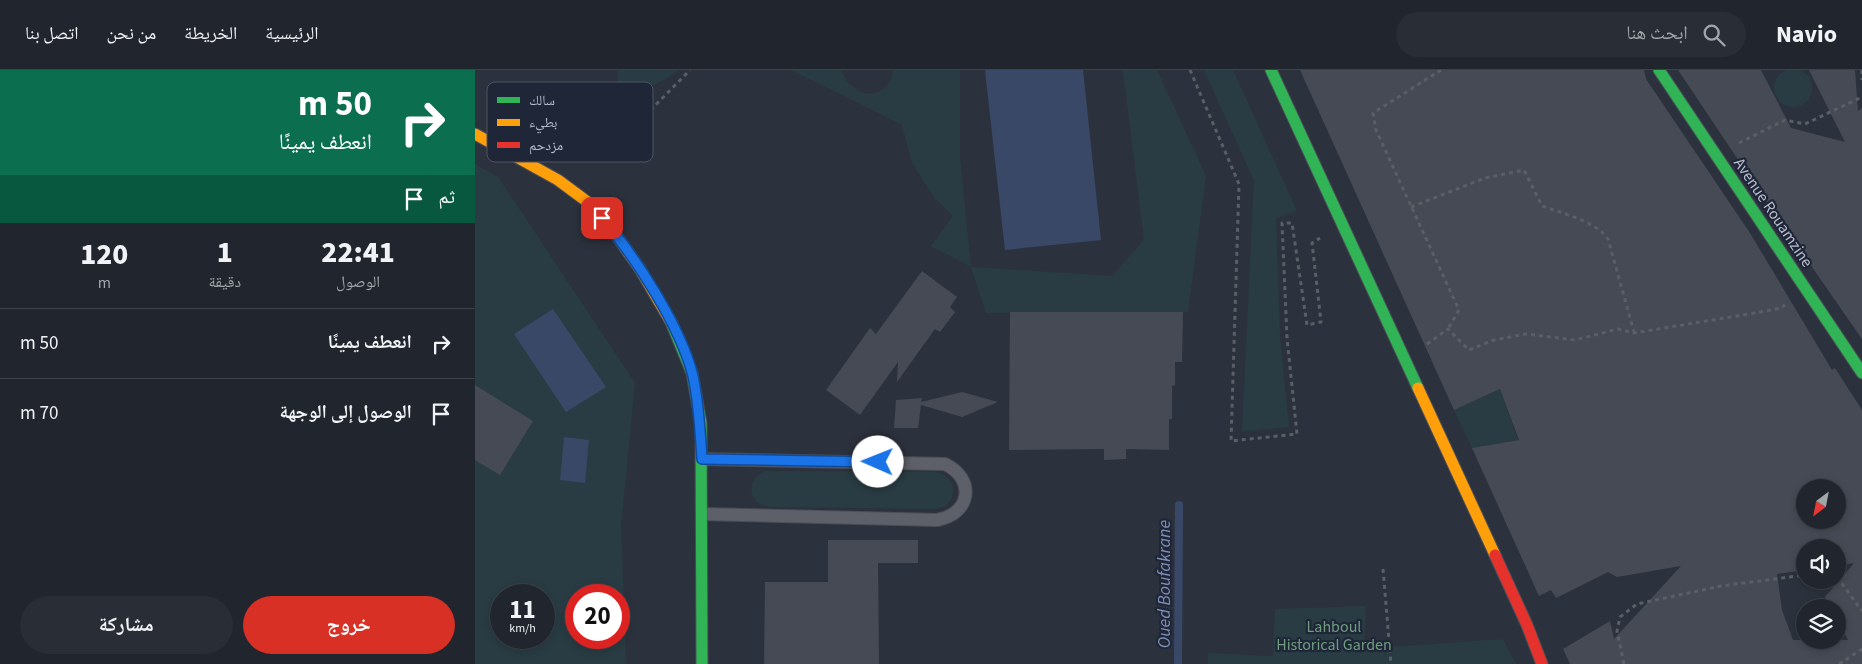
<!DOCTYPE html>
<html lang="ar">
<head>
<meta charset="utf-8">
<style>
  body { margin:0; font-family:"Source Sans 3","Noto Naskh Arabic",sans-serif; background:#292e36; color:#f1f3f6; direction:rtl; height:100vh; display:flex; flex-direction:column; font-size:19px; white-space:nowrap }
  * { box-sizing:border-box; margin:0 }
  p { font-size:16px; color:#a2a5aa }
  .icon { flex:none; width:28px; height:28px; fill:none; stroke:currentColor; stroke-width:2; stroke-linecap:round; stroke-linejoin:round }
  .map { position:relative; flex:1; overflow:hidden; direction:ltr }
  .details { display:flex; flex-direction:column; background:#21262e; width:475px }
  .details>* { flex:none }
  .hud { background:#0b6e4f; color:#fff; overflow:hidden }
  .needle { width:32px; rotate:212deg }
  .controls { position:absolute; left:1321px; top:409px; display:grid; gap:10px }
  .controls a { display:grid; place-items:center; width:50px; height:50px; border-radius:50%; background:#21262e; box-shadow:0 2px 8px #0003,0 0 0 1px #3e434a; font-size:25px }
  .speed { position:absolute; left:15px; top:514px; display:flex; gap:10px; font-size:25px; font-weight:700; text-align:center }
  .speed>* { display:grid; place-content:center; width:65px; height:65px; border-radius:50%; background:#21262e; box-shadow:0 2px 8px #0003,0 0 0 1px #3e434a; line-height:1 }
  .speed small { font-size:12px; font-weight:400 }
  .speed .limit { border:8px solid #d22; background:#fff; color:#111 }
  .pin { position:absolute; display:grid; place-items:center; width:42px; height:42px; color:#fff; margin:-21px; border-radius:10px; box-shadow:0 2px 8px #0006 }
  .me { position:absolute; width:55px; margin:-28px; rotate:271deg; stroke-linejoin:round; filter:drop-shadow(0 0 4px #0008) }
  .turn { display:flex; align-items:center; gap:18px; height:105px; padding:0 20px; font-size:22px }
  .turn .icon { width:65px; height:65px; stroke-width:2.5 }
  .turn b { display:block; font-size:35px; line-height:42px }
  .then { display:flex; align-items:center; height:48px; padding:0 20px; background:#0003; gap:10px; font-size:19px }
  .eta { display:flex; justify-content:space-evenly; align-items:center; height:85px; text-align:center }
  .eta b { font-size:30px; font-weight:800; line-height:35px }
  .cta { display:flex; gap:10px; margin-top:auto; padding:10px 20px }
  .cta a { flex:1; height:58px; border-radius:30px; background:#d93025; color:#fff; font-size:20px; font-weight:800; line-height:58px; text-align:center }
  .cta a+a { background:#292e36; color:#f1f3f6 }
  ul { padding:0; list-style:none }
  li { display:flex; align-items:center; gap:15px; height:70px; padding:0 20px; border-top:1px solid #3e434a }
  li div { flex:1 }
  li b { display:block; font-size:19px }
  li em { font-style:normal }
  header { display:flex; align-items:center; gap:30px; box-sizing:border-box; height:70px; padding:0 25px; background:#21262e; border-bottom:1px solid #3e434a }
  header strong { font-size:24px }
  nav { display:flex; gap:28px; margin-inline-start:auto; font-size:18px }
  .search { width:350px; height:45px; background:#292e36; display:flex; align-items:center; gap:12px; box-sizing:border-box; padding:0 18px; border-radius:28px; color:#a2a5aa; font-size:19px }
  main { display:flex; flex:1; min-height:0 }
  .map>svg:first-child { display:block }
  .green { fill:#293c43; fill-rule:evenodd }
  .water { fill:#3a4868 }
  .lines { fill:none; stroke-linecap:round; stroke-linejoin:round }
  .stream { stroke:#3a4868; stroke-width:8 }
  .building { fill:#454a54; fill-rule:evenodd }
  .lane-casing { stroke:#4b4e57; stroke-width:14 }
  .fast-casing { stroke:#4b4e57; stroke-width:13 }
  .slow-casing { stroke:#4b4e57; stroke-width:13 }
  .jam-casing { stroke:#4b4e57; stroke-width:13 }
  .path { stroke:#5a5f66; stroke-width:3; stroke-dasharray:4 4; stroke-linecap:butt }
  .lane { stroke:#5d6069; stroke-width:12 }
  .fast { stroke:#30b455; stroke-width:11 }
  .slow { stroke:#ff9f0a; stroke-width:11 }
  .jam { stroke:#e5322d; stroke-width:11 }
  .route-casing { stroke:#114b97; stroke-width:12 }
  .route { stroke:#1a73e8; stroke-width:9 }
  .labels { text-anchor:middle; stroke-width:4.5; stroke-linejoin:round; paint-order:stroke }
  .street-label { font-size:16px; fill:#b7bdcc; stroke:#1f2638 }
  .park-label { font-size:16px; fill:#6e9e7e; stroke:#1f2638 }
  .water-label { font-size:18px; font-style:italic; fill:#7e8eb4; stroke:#1f2638 }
  .key { fill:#1f2638; stroke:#4d5364; stroke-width:1 }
  .key-label { font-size:14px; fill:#b7bdcc }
</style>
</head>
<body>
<header>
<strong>Navio</strong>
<div class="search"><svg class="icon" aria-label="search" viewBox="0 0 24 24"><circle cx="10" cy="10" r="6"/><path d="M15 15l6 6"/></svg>ابحث هنا</div>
<nav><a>الرئيسية</a><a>الخريطة</a><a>من نحن</a><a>اتصل بنا</a></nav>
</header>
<main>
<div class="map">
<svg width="1387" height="594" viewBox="0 0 1387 594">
  <rect width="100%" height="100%" fill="#2c323d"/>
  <path class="green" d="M1299 18a19 19 0 1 1 38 0a19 19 0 1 1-38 0Z
    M143 0H204C183 15 169 21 143 20Z
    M315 0H366C370 8 373 14 381 19 397 31 417 19 418 0H485V87L496 197 637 206 669 170 648 0H682L731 106 713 242 511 243 496 197 456 176 478 146 459 127 437 93 427 55 370 26Z
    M729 0H758L822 141 801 148 805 267 814 357 767 362 779 111Z
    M0 94 23 107 160 313 146 455 151 594H0ZM26 525H69V568H26ZM101 525H144V568H101Z
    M1025 319 1043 370 997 378 979 340Z
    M289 401 460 402C484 406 484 436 460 439L295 437C273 434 270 412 289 401Z
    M891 536 889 579 1028 569 1041 594H733V583L798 586 800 539Z"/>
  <path class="water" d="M510 0H608L626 170 530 180Z
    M78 239 131 317 91 342 39 264Z
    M89 367 114 370 110 413 85 410Z"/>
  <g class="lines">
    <path class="stream" d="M703 594 704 435"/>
  </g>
  <path class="building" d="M825 0H1169L1171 9 1275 163 1357 300 1360 298 1387 340V594H1095L1088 579 1135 551 1139 569 1206 496 1142 507 1133 502 1081 528 1076 520 1064 526 997 378 1044 370 1025 319 979 340ZM1330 418H1362V450H1330ZM1330 478H1362V496L1379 493 1350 527 1355 538H1362V550L1373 570H1318L1307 540 1302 504 1330 500Z
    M1203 0H1286L1316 58 1370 72 1334 0H1380L1383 41 1387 38V269L1280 115Z
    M447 201 482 227 475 237 480 242 465 262 460 259 422 312 423 292 385 345 351 320 395 258 401 264Z
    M535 242H708L707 292H700V315L697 316V349H694V380L651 379V389L629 390V379L534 380Z
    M0 315 58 351 25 405 0 390Z
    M487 322 523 332 487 347 446 335 443 358H419L421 330 447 328 446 332Z
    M353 470H443V493H403L404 594H289L290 512H353Z"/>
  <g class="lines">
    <defs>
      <path id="lane" d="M227 444 462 450C496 444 501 409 470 394L227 389"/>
      <path id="fast" d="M796 0 943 318
        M1184 0 1387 303
        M196 252 217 303 226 353 227 594"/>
      <path id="slow" d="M0 64 83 110 114 133 134 155 165 199 196 252
        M943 318 1020 485"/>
      <path id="jam" d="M1020 485 1052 555 1067 594"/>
    </defs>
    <use href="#lane" class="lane-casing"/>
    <use href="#fast" class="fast-casing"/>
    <use href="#slow" class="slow-casing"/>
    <use href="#jam" class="jam-casing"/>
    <path class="path" d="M715 0 764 114 756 371 822 364 812 268 807 153H817L832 255 846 252 837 173 845 168
      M966 0 898 43 901 60 984 240 973 259
      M1387 0V10
      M153 63 215 0
      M1264 73 1310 50 1330 54 1387 27
      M936 137 1010 108 1049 100 1067 136C1086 143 1121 151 1133 169L1159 262
      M952 274 973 259 994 280 1019 270 1051 264 1100 270 1143 259 1159 263 1280 243 1306 238 1310 235
      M908 499 916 594
      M1362 507 1387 541
      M1149 594 1142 561 1145 547 1162 534 1246 516 1330 505
      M1364 594 1387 579"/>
    <use href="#lane" class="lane"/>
    <use href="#fast" class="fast"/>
    <use href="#slow" class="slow"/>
    <use href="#jam" class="jam"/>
  </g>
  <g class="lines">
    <defs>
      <path id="route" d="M127 148C160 186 206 257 218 306 224 333 225 361 227 389L403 392"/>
    </defs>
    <use href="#route" class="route-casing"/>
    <use href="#route" class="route"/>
  </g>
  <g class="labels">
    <g class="street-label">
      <text transform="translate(1299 142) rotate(56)" y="6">Avenue Rouamzine</text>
    </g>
    <g class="park-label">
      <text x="859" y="562">Lahboul<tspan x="859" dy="18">Historical Garden</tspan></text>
    </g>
    <g class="water-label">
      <text transform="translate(689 514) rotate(-90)" y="6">Oued Boufakrane</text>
    </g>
  </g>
  <rect x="12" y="12" width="166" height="80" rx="8" class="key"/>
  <rect x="22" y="27" width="23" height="6" fill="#30b455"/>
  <rect x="22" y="49" width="23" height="7" fill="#ff9f0a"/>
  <rect x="22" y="72" width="23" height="6" fill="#e5322d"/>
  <g class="key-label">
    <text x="54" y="35">سالك</text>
    <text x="54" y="57">بطيء</text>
    <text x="54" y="80">مزدحم</text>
  </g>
</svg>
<div class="controls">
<a><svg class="needle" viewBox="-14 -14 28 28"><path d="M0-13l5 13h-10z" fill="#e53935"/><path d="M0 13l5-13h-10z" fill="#a2a5aa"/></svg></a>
<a><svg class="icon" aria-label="sound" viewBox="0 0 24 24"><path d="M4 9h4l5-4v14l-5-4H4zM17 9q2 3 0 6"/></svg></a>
<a><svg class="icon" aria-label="layers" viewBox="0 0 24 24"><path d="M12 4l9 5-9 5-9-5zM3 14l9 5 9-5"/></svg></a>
</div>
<div class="speed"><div>11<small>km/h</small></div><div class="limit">20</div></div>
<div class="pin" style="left:127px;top:148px;background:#d93025"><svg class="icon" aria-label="arrive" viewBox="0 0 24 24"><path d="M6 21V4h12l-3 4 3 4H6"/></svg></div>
<svg class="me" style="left:403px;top:392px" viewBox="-20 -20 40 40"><circle r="19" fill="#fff"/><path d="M0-13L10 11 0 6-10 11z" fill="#1a73e8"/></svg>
</div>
<section class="details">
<div class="hud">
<div class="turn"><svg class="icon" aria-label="right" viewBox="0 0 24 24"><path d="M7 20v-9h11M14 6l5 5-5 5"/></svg><div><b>50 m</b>انعطف يمينًا</div></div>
<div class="then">ثم<svg class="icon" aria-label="arrive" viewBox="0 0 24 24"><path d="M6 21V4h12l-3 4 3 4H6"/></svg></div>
</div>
<div class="eta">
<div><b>22:41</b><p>الوصول</p></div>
<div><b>1</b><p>دقيقة</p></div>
<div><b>120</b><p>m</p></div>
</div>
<ul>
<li><svg class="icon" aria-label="right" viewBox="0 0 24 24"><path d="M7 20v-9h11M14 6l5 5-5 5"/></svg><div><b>انعطف يمينًا</b></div><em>50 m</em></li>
<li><svg class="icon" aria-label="arrive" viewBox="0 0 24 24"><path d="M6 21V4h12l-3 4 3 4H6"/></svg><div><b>الوصول إلى الوجهة</b></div><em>70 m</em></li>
</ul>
<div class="cta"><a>خروج</a><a>مشاركة</a></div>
</section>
</main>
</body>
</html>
